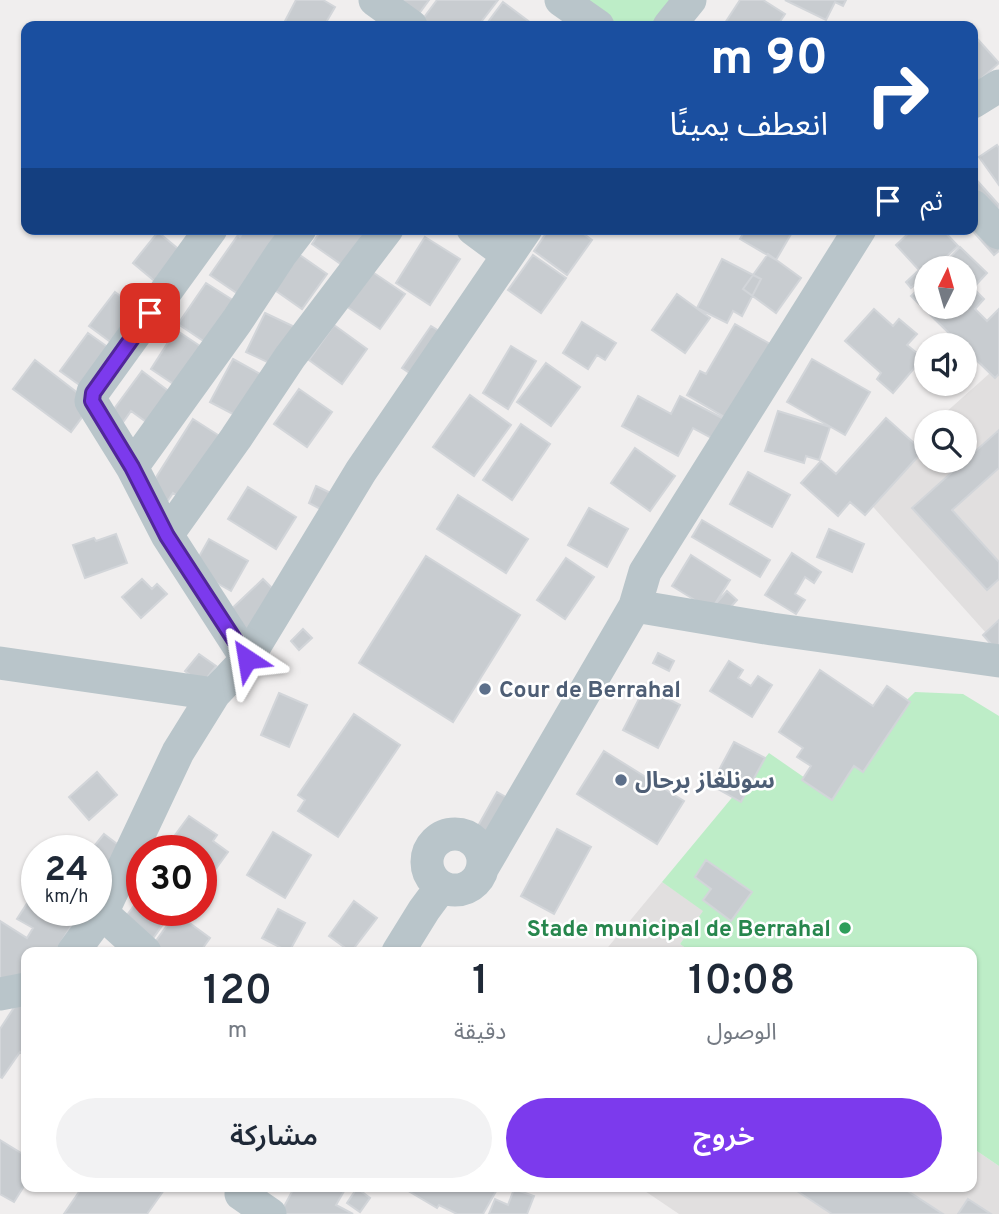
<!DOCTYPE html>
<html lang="ar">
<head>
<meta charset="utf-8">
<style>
  body { margin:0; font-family:Overpass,"Noto Sans Arabic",sans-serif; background:#f2f2f3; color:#1f2937; direction:rtl; height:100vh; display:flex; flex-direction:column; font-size:26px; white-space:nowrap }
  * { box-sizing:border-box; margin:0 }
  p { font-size:23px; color:#747a83 }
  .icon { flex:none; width:38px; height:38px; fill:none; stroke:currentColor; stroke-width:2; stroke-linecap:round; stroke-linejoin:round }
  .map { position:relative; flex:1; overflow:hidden; direction:ltr }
  .side { position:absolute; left:21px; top:947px; width:956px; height:245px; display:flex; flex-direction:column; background:#fff; border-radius:14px; box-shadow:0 2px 5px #0004; direction:rtl }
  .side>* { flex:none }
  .hud { position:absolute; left:21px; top:21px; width:957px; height:214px; border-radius:14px; box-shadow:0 2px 5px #0004; direction:rtl; background:#1a4fa0; color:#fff; overflow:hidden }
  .needle { width:46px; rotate:5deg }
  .fabs { position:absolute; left:914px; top:256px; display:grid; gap:14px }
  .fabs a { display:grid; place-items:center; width:63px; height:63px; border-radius:50%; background:#fff; box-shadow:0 2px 5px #0004; font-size:35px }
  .speed { position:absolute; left:21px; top:835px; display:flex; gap:14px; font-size:35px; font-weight:700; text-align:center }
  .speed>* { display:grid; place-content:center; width:91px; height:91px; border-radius:50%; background:#fff; box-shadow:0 2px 5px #0004; line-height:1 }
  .speed small { font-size:18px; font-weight:400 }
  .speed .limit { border:10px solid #d22; background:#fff; color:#111 }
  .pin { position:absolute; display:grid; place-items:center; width:60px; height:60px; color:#fff; margin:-30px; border-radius:14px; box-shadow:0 4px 10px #0006 }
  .me { position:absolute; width:77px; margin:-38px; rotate:327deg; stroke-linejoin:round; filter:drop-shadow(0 0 5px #0008) }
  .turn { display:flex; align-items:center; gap:24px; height:147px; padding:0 35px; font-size:32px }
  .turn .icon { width:91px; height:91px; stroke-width:2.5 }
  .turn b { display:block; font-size:49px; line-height:60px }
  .then { display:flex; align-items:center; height:66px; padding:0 35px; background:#0003; gap:14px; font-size:26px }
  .eta { display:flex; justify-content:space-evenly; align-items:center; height:119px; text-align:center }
  .eta b { font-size:42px; font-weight:600; line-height:49px }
  .cta { display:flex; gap:14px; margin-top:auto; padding:14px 35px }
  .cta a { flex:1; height:80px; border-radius:42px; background:#7c3aed; color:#fff; font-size:28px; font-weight:600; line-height:80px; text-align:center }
  .cta a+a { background:#f2f2f3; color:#1f2937 }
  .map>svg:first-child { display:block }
  .education { fill:#e1dfdf }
  .green { fill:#bdedc7 }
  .building { fill:#c8ccd0; stroke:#d2d5d9; stroke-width:2 }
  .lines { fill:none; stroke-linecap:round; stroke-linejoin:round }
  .minor { stroke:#b9c5ca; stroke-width:33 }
  .route-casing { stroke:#51269a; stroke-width:18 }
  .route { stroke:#7c3aed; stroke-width:12 }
  .service-dot { fill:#5c6f8a; stroke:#fff; stroke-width:2.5 }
  .leisure-dot { fill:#2e9e5b; stroke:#fff; stroke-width:2.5 }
  .labels { text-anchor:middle; stroke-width:5; stroke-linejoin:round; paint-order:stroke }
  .service-label { font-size:23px; font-weight:bold; fill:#4e5e75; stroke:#fff; text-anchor:start }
  .leisure-label { font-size:23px; font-weight:bold; fill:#27864d; stroke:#fff; text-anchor:end }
</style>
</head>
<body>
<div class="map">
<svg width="999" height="1214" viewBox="0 0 999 1214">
  <rect width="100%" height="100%" fill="#f0eeee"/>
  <path class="education" d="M999 365V640L995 643 858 490 926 430V460H964V422H935Z
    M662 882 704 911 680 944 691 952H604Z
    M971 1147 999 1166V1214H679L639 1187 971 1186Z"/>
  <path class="green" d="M573 0H673L655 26H612Z
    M915 692 963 694 999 716V1166L971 1147V952H691L680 944 703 911 662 882 769 753 818 787Z"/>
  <path class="building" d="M296 0H323L335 7 324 26H286L283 25Z
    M398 0H429L418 15Z
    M437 0H498L478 26H429L422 20Z
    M740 0H763L785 14 777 26H723Z
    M785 0H846L843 6 835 2 826 20Z
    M503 2 535 26H485Z
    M973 34 999 63 973 86Z
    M997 145 999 148V185L979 157Z
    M973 176 999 205V251L994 255 971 229H973Z
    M245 229H288L247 300 210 275 238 235 240 237Z
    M322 229H366L345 267 312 244Z
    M549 229H577L592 240 567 275 534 251Z
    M746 229H794L776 260 740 239Z
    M913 229H942L958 246 934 268H926V275L911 288 906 282 919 270 896 245Z
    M158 232 188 257 163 288 133 263Z
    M425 237 460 259 430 305 396 283Z
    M960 247 987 273 973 288 984 299 975 309 987 321 999 309V374L995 378 964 348V345H961L911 296 926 282V306H964V268H940Z
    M294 251 327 274 302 309 269 286Z
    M768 254 801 278 776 313 743 289Z
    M533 255 566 278 541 313 508 290Z
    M722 259 761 279 742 316 733 311 727 323 697 308Z
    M371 271 405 294 380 329 346 306Z
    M206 283 239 304 211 346 178 324Z
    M115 292 146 315 120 349 89 326Z
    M677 294 710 318 685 353 652 330Z
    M874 309 893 326 899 319 917 334 907 345 923 358 893 393 877 379 881 373 845 341Z
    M265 313 299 329 280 368 246 352Z
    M582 322 616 343 605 360 597 355 588 369 563 353Z
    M735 324 777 348 735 423 687 395 700 371 706 374Z
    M334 325 367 349 342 384 309 360Z
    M431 326 449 337 420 380 402 368Z
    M176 330 212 354 187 393 151 369Z
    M88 333 116 353 88 391 60 371Z
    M511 346 536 361 508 409 483 393Z
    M233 359 271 380 248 422 210 402Z
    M812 359 870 392 845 435 787 402Z
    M35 360 92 404 71 432 13 389Z
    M546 363 580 387 551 426 517 402Z
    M142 371 179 399 156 429 131 411 112 438 100 428Z
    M299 389 332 412 307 447 274 424Z
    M470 395 511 425 474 476 433 447Z
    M638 396 671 414 680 396 728 421 717 441 693 428 678 456 622 426Z
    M778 411 830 427 819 460 806 456 804 463 765 451Z
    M886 418 923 451 865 515 850 502 838 516 801 483 821 461 836 474Z
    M193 419 232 444 193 506 173 493 167 502 148 490Z
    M521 424 550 444 512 500 483 480Z
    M999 430V468L952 510 999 562V579L987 590 912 508Z
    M635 448 675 476 650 511 611 483Z
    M748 472 790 495 772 527 730 504Z
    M316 486 337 496 328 513 309 503Z
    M248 487 296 517 276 549 228 519Z
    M458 495 528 539 506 573 437 529Z
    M589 508 628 529 607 567 568 545Z
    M702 520 770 560 760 577 692 537Z
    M829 529 864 544 852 572 817 557Z
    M116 534 127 563 85 578 73 545 94 538 96 541Z
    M209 539 248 561 231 591 192 569Z
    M792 553 821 572 814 583 805 577 795 594 805 600 796 614 765 595Z
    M691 555 730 580 711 610 672 586Z
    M426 556 520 615 453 722 359 663Z
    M566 558 594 577 565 619 537 600Z
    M142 579 152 589 157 584 167 594 141 618 122 597Z
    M263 579 281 597 243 634 225 615Z
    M727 591 737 600 719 620 709 611Z
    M999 620V653L983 635Z
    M303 629 312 638 299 650 291 641Z
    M658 653 674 661 669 671 653 663Z
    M199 654 216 666 202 684 185 671Z
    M729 661 743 670 738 678 751 686 758 676 772 685 752 717 710 691Z
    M820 670 873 706 887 686 910 702 863 772 854 766 832 800 802 780 811 766 797 757 803 748 779 732Z
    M645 687 680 705 658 748 623 730Z
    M279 693 307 705 289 747 261 735Z
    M354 714 400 745 338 837 298 811 305 800 298 795Z
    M734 742 765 758 741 802 711 785Z
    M604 751 684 801 657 844 577 794Z
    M97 772 117 795 89 820 69 797Z
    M497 792 518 804 495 845 474 833Z
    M189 816 217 835 213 841 228 852 212 874 201 866V850H164Z
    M557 829 591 847 554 914 521 896Z
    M273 832 311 855 285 898 247 875Z
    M104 834 121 847 96 878V850H91Z
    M706 860 752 892 731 921 703 900 711 889 695 877Z
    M37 888V910H81L55 952H26V981L0 979V921L27 938 33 928 17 919Z
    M142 895V910H173L149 944 121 923Z
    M354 901 377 918 351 952 329 936Z
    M278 909 305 923 289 952 262 938Z
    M176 913 210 938 200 952H148Z
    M17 1003 26 1009V1057L20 1052 2 1078 0 1077V1029Z
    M0 1140 26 1156V1183L14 1202 0 1194Z
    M83 1186H159L164 1190 147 1214H64Z
    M295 1186H347L336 1205 353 1214H280Z
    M400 1186H499L483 1214H457L439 1205 437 1208Z
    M800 1186H900L943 1214H832L797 1191Z
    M357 1188 370 1198 360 1212 347 1203Z
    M514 1189 534 1196 527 1214H489L495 1199 508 1205Z
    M968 1199 991 1214H958Z"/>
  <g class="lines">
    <path class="minor" d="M375 0 411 26
      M561 0 598 26
      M669 26 690 0
      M973 102 999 86
      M973 206 999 233
      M211 229 93 392 91 401 132 467 167 535 247 659
      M473 229 508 255
      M132 467 237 321 281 254 300 229
      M167 535 236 438 290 357 387 229
      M635 606 772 629 999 661
      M0 663 214 694
      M427 862a28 28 0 1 1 56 0a28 28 0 1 1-56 0Z
      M483 867 635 606 645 572 860 229
      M102 913 145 952
      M73 952 102 913 178 752 214 694 247 659 361 471 526 229
      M398 952 424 910 441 887
      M0 994 26 989
      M241 1194 270 1214"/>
  </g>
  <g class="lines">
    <defs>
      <path id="route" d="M150 313 93 393 92 401 132 467 167 536 247 659"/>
    </defs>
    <use href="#route" class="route-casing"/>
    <use href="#route" class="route"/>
  </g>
  <g class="service-dot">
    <circle cx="485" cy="689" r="7"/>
    <circle cx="621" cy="780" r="7"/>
  </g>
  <circle class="leisure-dot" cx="845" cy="928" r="7"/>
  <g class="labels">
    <g class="service-label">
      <text x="499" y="697">Cour de Berrahal</text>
      <text x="635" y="788">سونلغاز برحال</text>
    </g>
    <g class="leisure-label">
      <text x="831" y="936">Stade municipal de Berrahal</text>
    </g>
  </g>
</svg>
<div class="fabs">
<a><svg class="needle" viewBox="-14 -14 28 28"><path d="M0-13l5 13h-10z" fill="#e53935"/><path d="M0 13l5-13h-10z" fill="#747a83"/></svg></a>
<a><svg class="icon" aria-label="sound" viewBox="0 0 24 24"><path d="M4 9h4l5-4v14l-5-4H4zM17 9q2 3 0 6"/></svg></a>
<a><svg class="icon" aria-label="search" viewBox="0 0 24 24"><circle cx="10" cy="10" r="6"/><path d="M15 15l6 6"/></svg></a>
</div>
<div class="speed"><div>24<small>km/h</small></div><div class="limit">30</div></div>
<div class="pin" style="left:150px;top:313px;background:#d93025"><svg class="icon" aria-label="arrive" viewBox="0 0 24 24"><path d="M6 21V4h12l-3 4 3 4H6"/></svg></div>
<svg class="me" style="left:247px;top:659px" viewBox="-20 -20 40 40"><path d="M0-17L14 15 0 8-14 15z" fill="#7c3aed" stroke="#fff" stroke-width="4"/></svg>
<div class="hud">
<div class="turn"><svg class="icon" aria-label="right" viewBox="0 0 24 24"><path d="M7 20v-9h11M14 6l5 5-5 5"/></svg><div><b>90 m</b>انعطف يمينًا</div></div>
<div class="then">ثم<svg class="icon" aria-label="arrive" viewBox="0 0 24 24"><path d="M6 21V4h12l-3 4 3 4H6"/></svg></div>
</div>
<section class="side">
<div class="eta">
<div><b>10:08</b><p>الوصول</p></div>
<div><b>1</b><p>دقيقة</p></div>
<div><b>120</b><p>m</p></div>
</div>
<div class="cta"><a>خروج</a><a>مشاركة</a></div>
</section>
</div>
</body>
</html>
